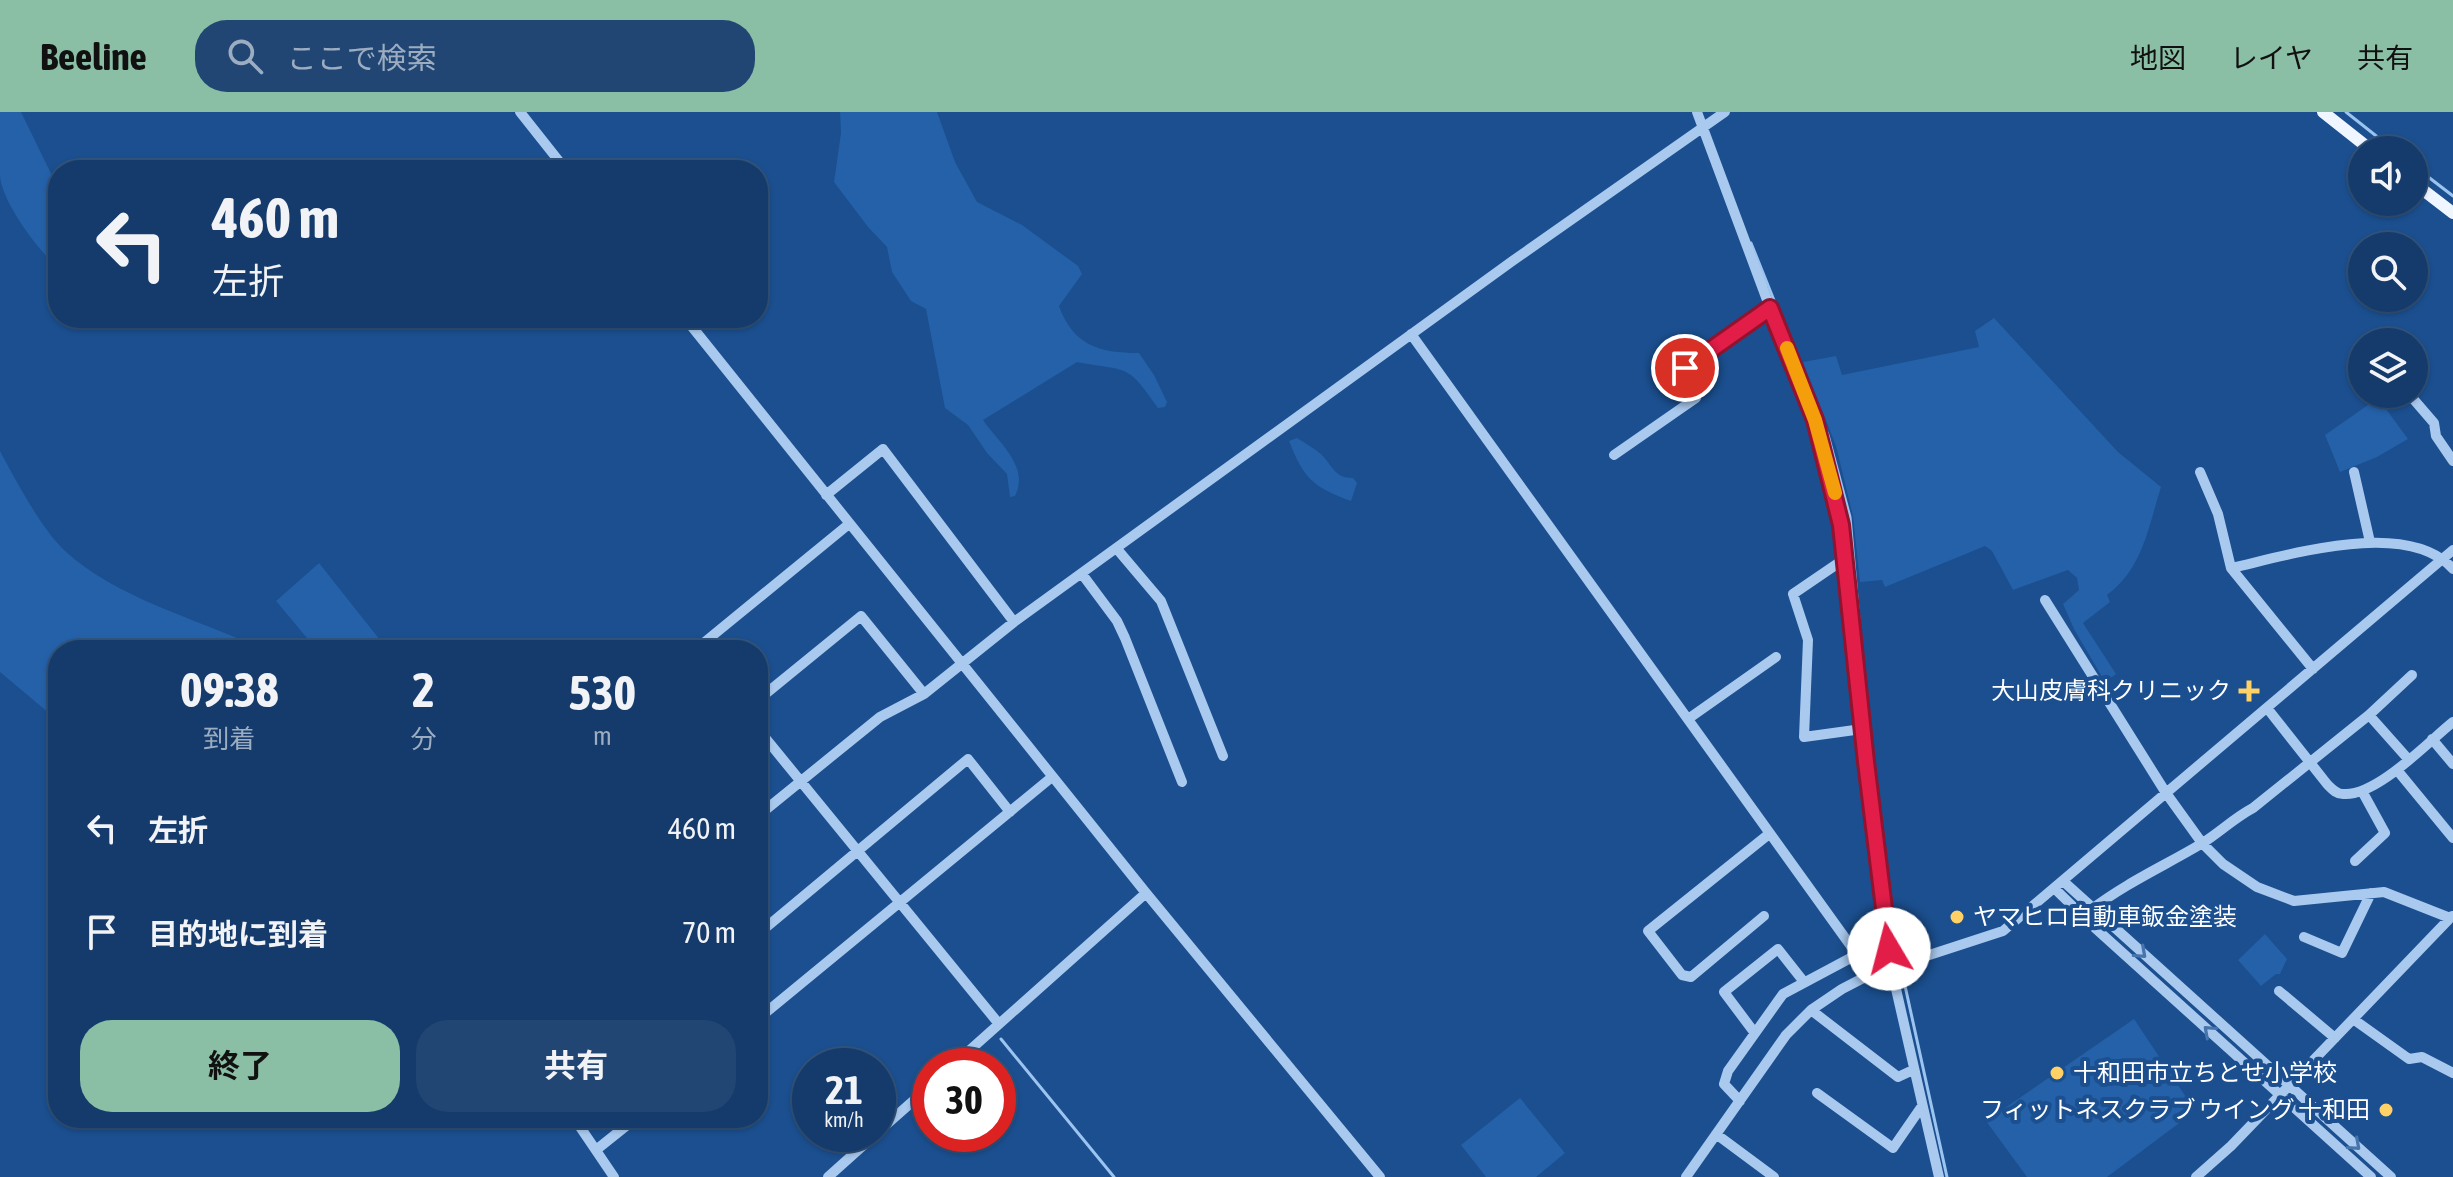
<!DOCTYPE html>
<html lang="ja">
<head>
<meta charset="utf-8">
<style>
  body { margin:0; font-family:"Asap Condensed","Noto Sans JP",sans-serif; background:#214673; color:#f1f3f6; height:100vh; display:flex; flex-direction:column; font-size:30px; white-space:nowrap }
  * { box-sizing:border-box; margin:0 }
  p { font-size:26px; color:#9dadc1 }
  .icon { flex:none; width:44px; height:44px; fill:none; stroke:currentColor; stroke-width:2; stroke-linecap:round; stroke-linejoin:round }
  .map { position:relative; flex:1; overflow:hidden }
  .drawer { position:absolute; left:48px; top:528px; width:720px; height:488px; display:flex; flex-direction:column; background:#143b6b; border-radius:32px; box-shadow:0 2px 6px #0004,0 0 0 2px #33557e }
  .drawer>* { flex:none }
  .hud { position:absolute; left:48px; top:48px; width:720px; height:168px; border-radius:32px; box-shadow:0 2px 6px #0004,0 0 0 2px #33557e; background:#143b6b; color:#f1f3f6; overflow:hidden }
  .controls { position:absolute; left:2348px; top:24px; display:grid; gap:16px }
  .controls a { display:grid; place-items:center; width:80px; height:80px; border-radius:50%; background:#143b6b; box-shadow:0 2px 6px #0004,0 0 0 2px #33557e; font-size:40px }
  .speed { position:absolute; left:792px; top:936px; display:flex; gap:16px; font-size:40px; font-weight:700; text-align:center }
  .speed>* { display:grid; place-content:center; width:104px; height:104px; border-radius:50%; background:#143b6b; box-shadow:0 2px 6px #0004,0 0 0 2px #33557e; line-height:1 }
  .speed small { font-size:20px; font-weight:400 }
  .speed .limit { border:12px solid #d22; background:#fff; color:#111 }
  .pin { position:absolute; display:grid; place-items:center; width:68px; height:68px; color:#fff; margin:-34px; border:4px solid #fff; border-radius:50%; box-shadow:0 2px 8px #0007 }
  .me { position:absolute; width:88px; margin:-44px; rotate:352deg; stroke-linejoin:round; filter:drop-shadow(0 0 6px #0008) }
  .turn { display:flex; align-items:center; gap:28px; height:168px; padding:0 32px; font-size:36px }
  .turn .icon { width:104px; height:104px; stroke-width:2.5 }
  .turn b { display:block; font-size:56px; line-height:68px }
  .eta { display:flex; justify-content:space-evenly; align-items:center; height:136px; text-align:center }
  .eta b { font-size:48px; font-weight:700; line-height:56px }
  .button { display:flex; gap:16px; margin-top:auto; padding:16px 32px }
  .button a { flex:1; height:92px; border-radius:32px; background:#8abfa5; color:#111; font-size:32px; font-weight:700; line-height:92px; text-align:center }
  .button a+a { background:#214673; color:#f1f3f6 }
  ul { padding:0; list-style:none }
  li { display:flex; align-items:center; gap:24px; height:104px; padding:0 32px }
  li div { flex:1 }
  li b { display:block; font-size:30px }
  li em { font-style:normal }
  header { display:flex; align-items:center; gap:48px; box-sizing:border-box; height:112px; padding:0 40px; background:#8abfa5; color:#111 }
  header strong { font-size:38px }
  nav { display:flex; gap:44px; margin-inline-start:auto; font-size:28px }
  .search { width:560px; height:72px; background:#214673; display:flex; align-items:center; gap:20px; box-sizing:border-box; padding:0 28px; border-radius:32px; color:#9dadc1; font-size:30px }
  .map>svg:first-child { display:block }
  .green { fill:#2461a8 }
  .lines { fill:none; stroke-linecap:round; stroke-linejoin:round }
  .stream { stroke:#9cc4f0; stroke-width:3 }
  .minor { stroke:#a9c9ee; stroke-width:10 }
  .major { stroke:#f0f6ff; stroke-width:12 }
  .oneway { stroke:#4674ac }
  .route-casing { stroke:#92132f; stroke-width:20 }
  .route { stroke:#e11d48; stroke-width:14 }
  .slow { stroke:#f59e0b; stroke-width:14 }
  .poi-dot { fill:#ffd166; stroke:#1b4f8f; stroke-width:3 }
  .labels { text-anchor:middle; stroke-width:8; stroke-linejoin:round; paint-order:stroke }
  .poi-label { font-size:24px; fill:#fff; stroke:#1b4f8f; text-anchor:end }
</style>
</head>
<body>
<header>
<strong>Beeline</strong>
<div class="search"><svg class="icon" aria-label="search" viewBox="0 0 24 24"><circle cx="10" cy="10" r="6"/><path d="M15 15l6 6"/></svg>ここで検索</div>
<nav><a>地図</a><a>レイヤ</a><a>共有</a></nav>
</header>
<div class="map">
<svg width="2453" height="1065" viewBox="0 0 2453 1065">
  <rect width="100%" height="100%" fill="#1b4f8f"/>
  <path class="green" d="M0 0H21L58 76V155C38 139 2 90 0 64 0 43 0 21 0 0Z
    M840 0H937L955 50 977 90 1022 113 1078 154 1082 162 1059 194C1073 233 1099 241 1139 241L1154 263 1167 290 1165 295 1158 296C1126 250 1129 260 1077 250L983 308C998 330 1030 354 1015 384L1010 385 1007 362 987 341 968 313 945 296 926 197 911 189 892 160 887 135 868 115 834 70 841 21Z
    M1994 206 2118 340 2161 375C2148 416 2143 456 2107 483L2110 490 2083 511 2116 562 2105 570 2074 517 2063 492 2079 478 2077 466 2068 458 2013 478 1992 439 1985 434 1885 475 1882 468 1860 470 1853 404 1836 334 1803 250 1836 244 1842 263 1979 235 1975 219Z
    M2378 286 2408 327 2377 345 2340 360 2325 323Z
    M1297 326C1305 331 1314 336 1321 342 1333 354 1334 366 1353 366L1357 371 1351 389C1313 375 1304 367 1289 329Z
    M0 339C15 367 41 416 64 438 118 488 198 506 263 538H58V614L50 602 0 560Z
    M319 451 388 538H317L276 489Z
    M2265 822 2287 847 2280 862H2276L2261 874 2238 848Z
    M2134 907 2192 994 2190 1003 2107 1065H2027L1986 1009Z
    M1520 986 1565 1041 1536 1065H1486L1461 1033Z"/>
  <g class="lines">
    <path class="stream" d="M2346 0 2394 38
      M2414 54 2453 84
      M1751 131 1828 323 1850 405 1861 531 1890 801 1898 843
      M1902 860 1947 1065
      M1001 927 1114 1065"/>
    <path class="minor" d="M520 0 566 58
      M1697 0 1770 196 1815 308 1841 413 1866 650 1891 855 1939 1065
      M685 206 1146 781 1380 1065
      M1411 222 1871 862
      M2409 282 2434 311 2436 324 2453 349
      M1614 343 1696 286 1685 256 1770 196
      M2200 360 2218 402 2231 456 2313 557
      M2354 360 2370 430
      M826 383 883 337 1014 510
      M1117 437 1161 489 1223 644
      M1846 451 1837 452 1793 482 1808 528 1804 625 1862 617
      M2231 456C2290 443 2407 406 2453 457
      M1082 462 1117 509 1125 526 1182 670
      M2045 488 2166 681 2202 731 2223 752 2257 775 2294 789 2384 780 2450 806
      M688 538 693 534 695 538 849 412
      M758 588 861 504 924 582 1014 510 1511 150 1725 0
      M2267 596 2327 672C2332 677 2336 682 2343 682 2376 685 2428 630 2453 610
      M2369 603 2409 648
      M1688 607 1776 545
      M758 617 999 912
      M2432 627 2453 652
      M2397 658 2453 726
      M758 704 880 605 924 582
      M2355 749 2385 721 2362 679
      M2063 769 2391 1065
      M2054 776 2094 815 2371 1065
      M2092 797C2126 771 2164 754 2201 732 2219 721 2234 706 2253 696L2369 603 2412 563
      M1764 804 1691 865 1682 863 1648 819 1769 722
      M758 822 968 647 1010 700
      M2304 825 2342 841 2371 781
      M2279 879 2335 926
      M1811 898 1898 965 1913 958
      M758 907 1052 665
      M2353 907 2409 947 2422 945 2453 961
      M1754 920 1724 880 1778 837 1804 870
      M952 954 1146 781
      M1817 981 1893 1036 1922 994
      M1740 989 1724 972 1728 959 1783 882 1858 842
      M574 1006 614 1065
      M878 1020 930 974
      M1716 1022 1774 1065
      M596 1038 636 1006
      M828 1065 876 1022
      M1686 1065 1786 923 1811 898 1842 877 1871 862 2003 819 2453 438
      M2196 1065 2231 1034 2452 804"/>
    <path class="major" d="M2323 0 2371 38
      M2414 71 2453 101"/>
  </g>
  <defs><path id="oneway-chevron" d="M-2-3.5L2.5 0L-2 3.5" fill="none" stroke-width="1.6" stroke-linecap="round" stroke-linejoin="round" transform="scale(2)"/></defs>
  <g class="oneway">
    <use href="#oneway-chevron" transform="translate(2141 841) rotate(42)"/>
    <use href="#oneway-chevron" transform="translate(2209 919) rotate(-138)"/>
    <use href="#oneway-chevron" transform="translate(2355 1033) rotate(42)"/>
  </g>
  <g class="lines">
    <defs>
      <path id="route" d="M1685 256 1770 196 1815 308 1841 413 1866 650 1889 837"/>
    </defs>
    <use href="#route" class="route-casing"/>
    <use href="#route" class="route"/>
    <path class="slow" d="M1787 236 1815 308 1835 381"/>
  </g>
  <g class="poi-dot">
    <path d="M2245 567h8v8h8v8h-8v8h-8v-8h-8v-8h8z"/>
    <circle cx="1957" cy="805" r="8"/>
    <circle cx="2057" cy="961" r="8"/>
    <circle cx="2386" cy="998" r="8"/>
  </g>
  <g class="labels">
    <g class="poi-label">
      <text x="2231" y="587">大山皮膚科クリニック</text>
      <text x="1973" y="813" text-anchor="start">ヤマヒロ自動車鈑金塗装</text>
      <text x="2073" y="969" text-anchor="start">十和田市立ちとせ小学校</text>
      <text x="2370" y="1006">フィットネスクラブ ウイング 十和田</text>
    </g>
  </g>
</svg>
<div class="controls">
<a><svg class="icon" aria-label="sound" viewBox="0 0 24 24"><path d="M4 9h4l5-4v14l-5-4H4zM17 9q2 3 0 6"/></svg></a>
<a><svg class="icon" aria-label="search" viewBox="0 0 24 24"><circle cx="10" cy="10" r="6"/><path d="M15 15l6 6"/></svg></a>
<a><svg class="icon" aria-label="layers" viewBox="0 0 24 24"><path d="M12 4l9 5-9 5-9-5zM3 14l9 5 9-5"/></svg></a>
</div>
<div class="speed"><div>21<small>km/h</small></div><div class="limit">30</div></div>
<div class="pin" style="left:1685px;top:256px;background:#d93025"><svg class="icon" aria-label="arrive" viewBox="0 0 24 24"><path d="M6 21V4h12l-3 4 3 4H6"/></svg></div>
<svg class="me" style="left:1889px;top:837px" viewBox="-20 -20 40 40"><circle r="19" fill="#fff"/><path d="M0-13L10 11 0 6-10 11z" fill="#e11d48"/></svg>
<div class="hud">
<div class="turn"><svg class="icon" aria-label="left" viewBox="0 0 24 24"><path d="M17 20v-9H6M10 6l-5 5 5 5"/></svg><div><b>460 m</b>左折</div></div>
</div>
<section class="drawer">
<div class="eta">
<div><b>09:38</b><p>到着</p></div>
<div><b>2</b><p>分</p></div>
<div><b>530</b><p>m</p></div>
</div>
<ul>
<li><svg class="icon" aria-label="left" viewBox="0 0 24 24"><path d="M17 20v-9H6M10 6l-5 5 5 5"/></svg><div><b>左折</b></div><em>460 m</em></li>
<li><svg class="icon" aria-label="arrive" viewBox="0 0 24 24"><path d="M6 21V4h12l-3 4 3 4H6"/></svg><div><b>目的地に到着</b></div><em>70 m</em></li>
</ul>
<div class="button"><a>終了</a><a>共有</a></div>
</section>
</div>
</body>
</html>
